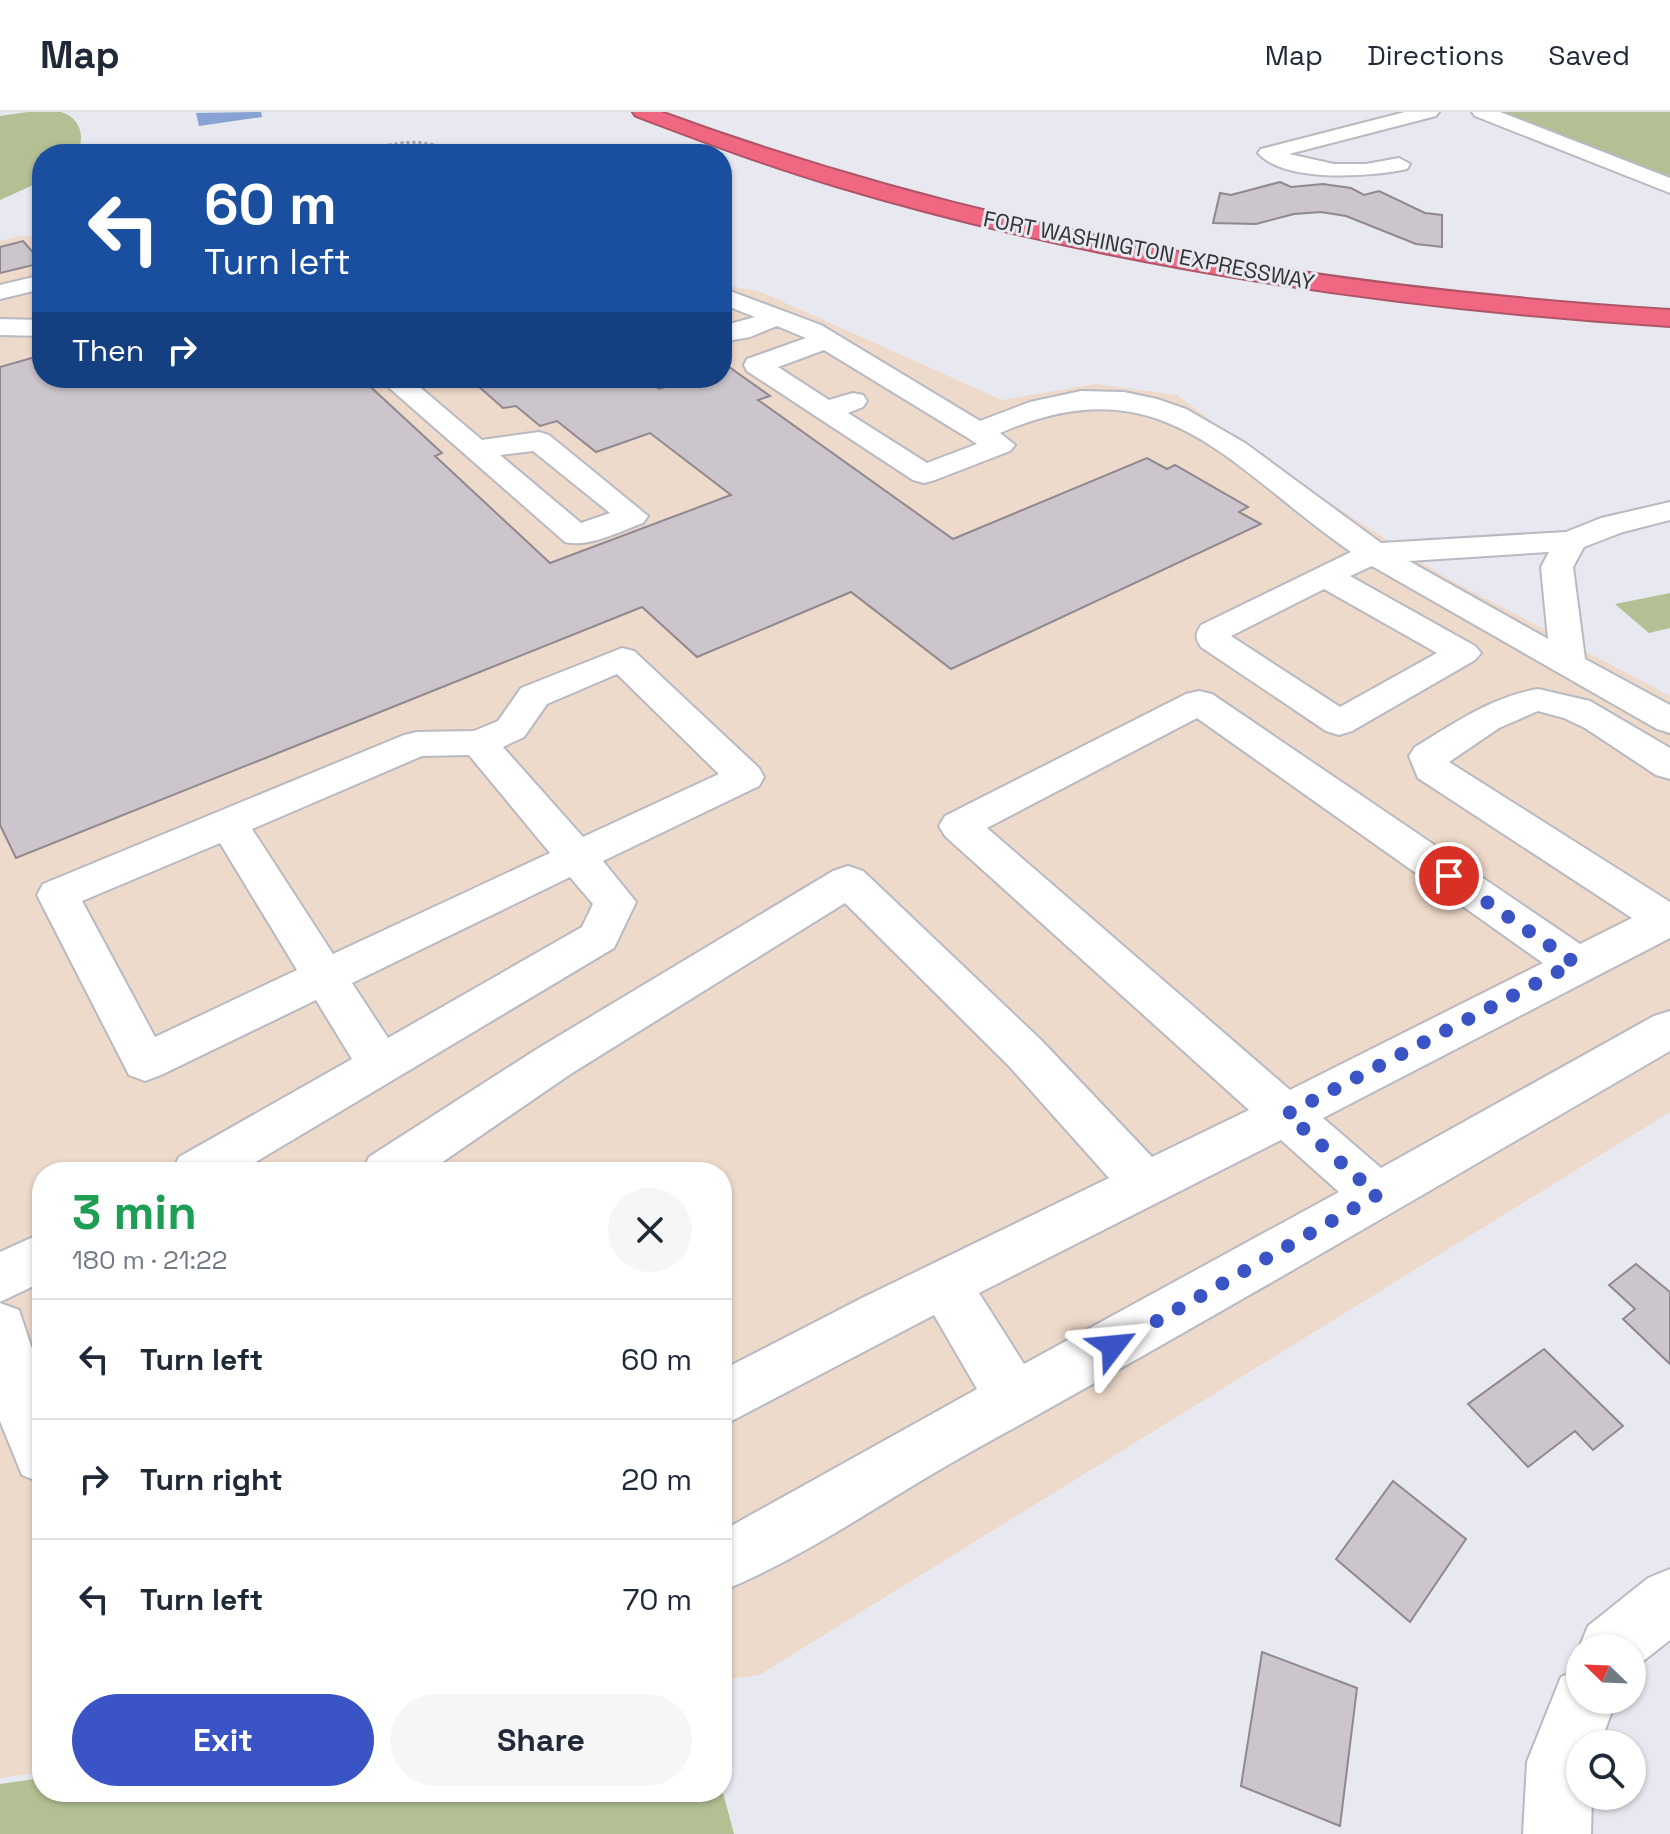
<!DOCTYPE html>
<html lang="en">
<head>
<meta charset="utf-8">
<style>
  body { margin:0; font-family:"Space Grotesk",sans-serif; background:#f6f6f7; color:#1f2937; height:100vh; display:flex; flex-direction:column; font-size:30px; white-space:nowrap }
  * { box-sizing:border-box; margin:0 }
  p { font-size:26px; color:#747a83 }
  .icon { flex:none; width:44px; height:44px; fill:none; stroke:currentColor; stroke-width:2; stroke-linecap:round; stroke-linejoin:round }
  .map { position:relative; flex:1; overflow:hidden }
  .panel { position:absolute; left:32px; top:1050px; width:700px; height:640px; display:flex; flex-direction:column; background:#fff; border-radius:32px; box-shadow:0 2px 6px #0004 }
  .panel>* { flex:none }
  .banner { position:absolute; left:32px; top:32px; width:700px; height:244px; border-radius:32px; box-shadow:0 2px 6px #0004; background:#1a4fa0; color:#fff; overflow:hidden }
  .needle { width:52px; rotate:293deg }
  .controls { position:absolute; left:1566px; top:1522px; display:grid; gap:16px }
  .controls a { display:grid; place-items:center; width:80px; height:80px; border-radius:50%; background:#fff; box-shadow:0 2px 6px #0004; font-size:40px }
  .pin { position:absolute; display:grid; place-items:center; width:68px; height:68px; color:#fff; margin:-34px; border:4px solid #fff; border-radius:50%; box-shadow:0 2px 8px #0007 }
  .me { position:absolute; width:88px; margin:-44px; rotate:61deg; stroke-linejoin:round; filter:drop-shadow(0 0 6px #0008) }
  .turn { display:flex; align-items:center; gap:28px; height:168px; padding:0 40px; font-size:36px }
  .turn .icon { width:104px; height:104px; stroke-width:2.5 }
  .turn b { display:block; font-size:56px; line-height:68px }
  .then { display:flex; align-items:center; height:76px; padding:0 40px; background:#0003; gap:16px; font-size:30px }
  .round { display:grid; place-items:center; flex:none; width:84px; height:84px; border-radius:42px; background:#f6f6f7 }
  .headline { display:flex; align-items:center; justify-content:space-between; height:136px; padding:0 40px }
  h1 { font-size:48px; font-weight:800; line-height:60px; color:#1e9e55 }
  .action { display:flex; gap:16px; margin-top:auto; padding:16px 40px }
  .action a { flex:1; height:92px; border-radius:48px; background:#3a53c5; color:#fff; font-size:32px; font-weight:800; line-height:92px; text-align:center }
  .action a+a { background:#f6f6f7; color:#1f2937 }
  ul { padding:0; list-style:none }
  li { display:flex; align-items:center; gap:24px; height:120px; padding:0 40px; border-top:2px solid #e0e1e3 }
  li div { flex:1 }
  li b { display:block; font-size:30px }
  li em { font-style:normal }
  header { display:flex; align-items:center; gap:48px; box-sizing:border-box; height:112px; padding:0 40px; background:#fff; border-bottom:2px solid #e0e1e3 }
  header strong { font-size:38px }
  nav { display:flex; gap:44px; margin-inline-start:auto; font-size:28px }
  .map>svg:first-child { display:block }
  .industrial { fill:#eedacb }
  .green { fill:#b3c094 }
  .water { fill:#87a2d3 }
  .building { fill:#ccc5cc; stroke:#8f898f; stroke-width:2 }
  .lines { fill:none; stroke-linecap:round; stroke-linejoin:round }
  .minor-casing { stroke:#b8b9c1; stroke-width:4 }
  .highway-casing { stroke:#ae5567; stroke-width:4 }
  .path { stroke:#a4a5ab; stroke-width:3; stroke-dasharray:3 3; stroke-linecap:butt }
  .minor { fill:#fff; fill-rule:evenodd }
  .highway { fill:#f06781; fill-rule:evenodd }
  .route { stroke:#3a53c5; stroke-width:14; stroke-dasharray:0 25.2 }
  .labels { text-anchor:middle; stroke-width:6; stroke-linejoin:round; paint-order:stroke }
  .far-street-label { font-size:22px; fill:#333437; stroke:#e7e8f0 }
</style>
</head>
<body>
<header>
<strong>Map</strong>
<nav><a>Map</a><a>Directions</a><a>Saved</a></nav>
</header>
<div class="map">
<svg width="1670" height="1722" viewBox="0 0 1670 1722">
  <rect width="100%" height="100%" fill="#e7e8f0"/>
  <path class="industrial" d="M21 124H42V266H722V172L761 180 1002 288 1095 272 1177 283 1262 347 1445 465 1670 584V1000L759 1563 722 1568V1060H42V1660L0 1666V129Z"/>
  <path class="green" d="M28 0C38 0 52 0 61 0 81 6 86 26 76 42H42V69L0 88V4Z
    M1503 0H1670V64Z
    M1670 481V516L1649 521 1615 492Z
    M42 1666V1680H722V1677L734 1722H0V1672Z"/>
  <path class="water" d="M261 0 262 5 199 14 196 1Z"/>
  <path class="building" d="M1280 70 1291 75 1323 72 1351 76 1364 83 1379 79 1425 101 1442 103V135L1416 132 1346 104 1321 100 1294 102 1256 112 1213 111 1220 81 1231 83Z
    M23 129 42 151 0 161V135Z
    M42 243V266H361L442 341 435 344 550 451 731 383 650 321 596 340 557 309 540 314 516 294 503 296 469 266H644L659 277 693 266H722V250L770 284 758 288 953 427 1147 346 1167 357 1175 353 1248 395 1239 400 1261 412 951 557 851 480 697 545 642 495 16 746 0 713V255Z
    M1636 1152 1670 1180V1252L1623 1207 1635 1197 1609 1173Z
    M1544 1237 1623 1314 1593 1338 1575 1319 1528 1355 1468 1292Z
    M1393 1369 1466 1427 1410 1510 1336 1447Z
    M1262 1540 1357 1576 1340 1714 1241 1674Z"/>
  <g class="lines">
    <defs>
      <path id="minor" d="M1405 0H1439L1436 4 1289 42 1334 52H1366L1399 46 1410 52 1407 57C1371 65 1284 71 1258 41L1261 37Z
        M1472 0H1500L1670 66V81L1475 4Z
        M42 163V177L0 187V173Z
        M722 176 821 213 980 309 1030 290 1081 279 1124 280 1157 287 1186 297 1245 331 1381 431 1566 420 1601 406 1670 390V408L1623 420 1584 435 1573 455 1585 547 1670 593V621L1657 617 1372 454 1350 464 1475 534 1481 541 1475 548 1352 619 1339 623 1326 619 1201 535C1195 526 1195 522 1201 513L1351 440C1228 355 1164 249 1000 321L1015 333 1010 339 935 368 924 371 913 368 747 259 744 253 747 247 806 226 777 214 750 225 722 230V214L755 205 722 192ZM824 238 968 326 977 332 927 351 848 301 863 295 867 289 863 283 853 281 829 288 778 255ZM1549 440 1541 455 1548 527 1409 449ZM1324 477 1437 541 1340 595 1231 524Z
        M0 207 42 208V224L0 223Z
        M378 266H409L482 328 539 320 549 323 648 404 643 411C620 419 589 436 565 430ZM533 339 610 401 581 411 500 343Z
        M622 536 634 539 759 656 764 665 759 674 603 749 636 790 614 836 239 1060H172L179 1045 352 947 316 888 161 963 145 969 129 963 37 783 43 772 404 623 417 620 474 619 498 609 521 576ZM617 562 719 662 583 725 503 635 524 625 547 592ZM469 643 550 741 333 842 252 717 422 644ZM220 731 297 858 155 925 82 789ZM570 765 593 792 582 815 388 926 352 871Z
        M1538 577 1590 589 1670 636V667L1656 663 1585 616 1564 606 1538 599 1499 616 1449 650 1670 790V826L1323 1006 1381 1056 1654 904 1670 899V939C1439 1073 1209 1209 976 1337 890 1384 812 1442 722 1479V1419L977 1277 934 1203 722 1314V1258L862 1186 1109 1066 1009 954 845 791 569 963 428 1060H362L369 1045 537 937 833 759 848 754 863 759 1041 928 1152 1045 1249 998 945 724 939 714 945 704 1186 582 1199 579 1212 582 1580 832 1632 806 1418 666 1409 644 1415 635C1455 611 1491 585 1538 577ZM1197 606 1543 851 1290 978 987 716ZM1281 1028 1339 1080 1024 1252 979 1181Z
        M42 1121V1170L0 1190V1140Z
        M0 1191 19 1198 42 1267V1371L22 1363 0 1309Z
        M1670 1457V1528L1632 1558V1536H1580V1540L1579 1536 1588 1514 1648 1466Z
        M1580 1557V1588H1616L1600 1632H1580V1684H1592L1591 1722H1523L1527 1650 1561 1565Z"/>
      <path id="highway" d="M633 0H661C990 121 1321 176 1670 198V214C1389 196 1106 155 836 74 768 54 702 29 636 4Z"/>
    </defs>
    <use href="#minor" class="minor-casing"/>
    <use href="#highway" class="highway-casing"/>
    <path class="path" d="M360 42C403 26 423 27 466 42"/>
    <use href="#minor" class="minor"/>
    <use href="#highway" class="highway"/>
  </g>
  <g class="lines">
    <path class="route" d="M1113 1234 1377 1083 1287 1002 1575 851 1449 764"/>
  </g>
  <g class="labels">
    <g class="far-street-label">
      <text transform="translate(1149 138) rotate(11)" y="8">FORT WASHINGTON EXPRESSWAY</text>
    </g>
  </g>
</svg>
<div class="controls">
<a><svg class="needle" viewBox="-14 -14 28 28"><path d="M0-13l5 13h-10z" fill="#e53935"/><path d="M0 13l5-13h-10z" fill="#747a83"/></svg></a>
<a><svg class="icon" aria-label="search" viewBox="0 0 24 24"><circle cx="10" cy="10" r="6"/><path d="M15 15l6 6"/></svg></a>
</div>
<div class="pin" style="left:1449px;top:764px;background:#d93025"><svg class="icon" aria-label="arrive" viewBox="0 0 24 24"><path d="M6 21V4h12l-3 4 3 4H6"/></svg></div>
<svg class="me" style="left:1113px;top:1234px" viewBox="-20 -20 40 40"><path d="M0-17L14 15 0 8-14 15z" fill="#3a53c5" stroke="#fff" stroke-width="4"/></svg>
<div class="banner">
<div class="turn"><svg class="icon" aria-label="left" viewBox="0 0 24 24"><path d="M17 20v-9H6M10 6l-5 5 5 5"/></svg><div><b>60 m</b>Turn left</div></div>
<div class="then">Then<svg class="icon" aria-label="right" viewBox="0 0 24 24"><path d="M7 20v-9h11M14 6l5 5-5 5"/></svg></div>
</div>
<section class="panel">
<div class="headline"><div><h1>3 min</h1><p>180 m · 21:22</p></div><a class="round"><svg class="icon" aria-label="close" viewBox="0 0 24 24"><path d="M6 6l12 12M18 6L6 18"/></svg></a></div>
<ul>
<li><svg class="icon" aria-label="left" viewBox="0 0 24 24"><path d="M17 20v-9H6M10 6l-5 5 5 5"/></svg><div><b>Turn left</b></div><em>60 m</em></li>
<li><svg class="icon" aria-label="right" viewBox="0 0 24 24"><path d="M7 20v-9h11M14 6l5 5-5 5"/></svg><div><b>Turn right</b></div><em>20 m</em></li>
<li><svg class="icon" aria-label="left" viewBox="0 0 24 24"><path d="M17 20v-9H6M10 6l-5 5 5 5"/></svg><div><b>Turn left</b></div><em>70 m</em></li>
</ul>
<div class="action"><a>Exit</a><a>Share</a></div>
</section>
</div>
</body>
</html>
